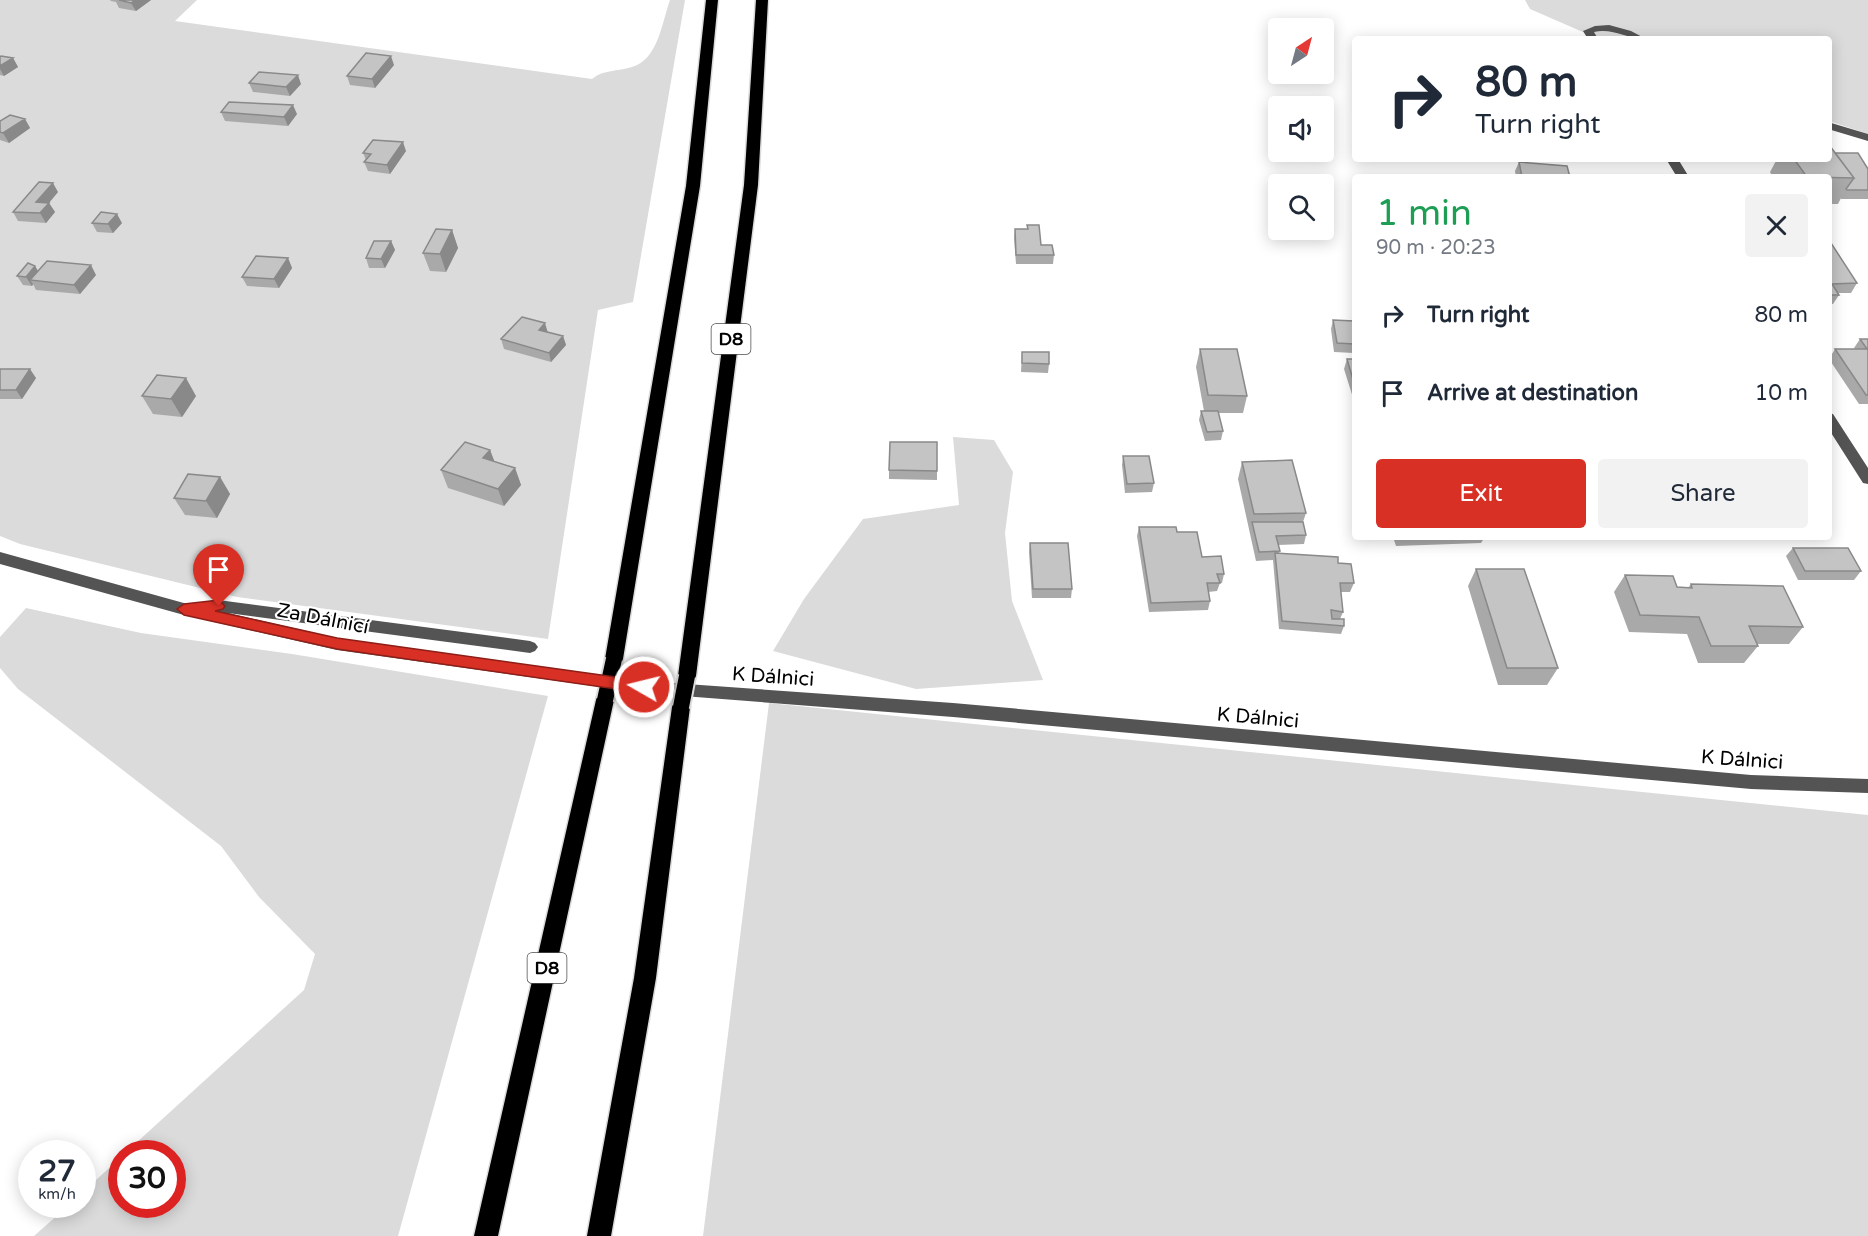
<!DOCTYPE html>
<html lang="en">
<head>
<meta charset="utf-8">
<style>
  body { margin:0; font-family:"Varela Round",sans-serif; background:#f2f2f3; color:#1f2937; height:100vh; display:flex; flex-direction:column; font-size:22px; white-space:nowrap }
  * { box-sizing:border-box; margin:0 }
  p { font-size:20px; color:#747a83 }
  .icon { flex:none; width:33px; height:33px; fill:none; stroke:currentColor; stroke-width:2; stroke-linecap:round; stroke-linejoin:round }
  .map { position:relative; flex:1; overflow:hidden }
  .sheet { position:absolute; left:1352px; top:174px; width:480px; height:366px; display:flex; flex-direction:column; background:#fff; border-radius:6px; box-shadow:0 3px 15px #0003 }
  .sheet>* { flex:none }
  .hud { position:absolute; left:1352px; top:36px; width:480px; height:126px; border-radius:6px; box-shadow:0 3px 15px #0003; background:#fff; color:#1f2937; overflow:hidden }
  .needle { width:39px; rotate:36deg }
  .fabs { position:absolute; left:1268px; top:18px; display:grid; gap:12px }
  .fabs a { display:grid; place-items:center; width:66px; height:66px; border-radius:6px; background:#fff; box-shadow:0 3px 15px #0003; font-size:30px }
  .speed { position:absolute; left:18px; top:1140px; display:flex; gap:12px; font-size:30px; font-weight:700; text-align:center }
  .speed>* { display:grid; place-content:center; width:78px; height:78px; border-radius:50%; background:#fff; box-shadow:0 3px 15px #0003; line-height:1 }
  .speed small { font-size:15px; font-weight:400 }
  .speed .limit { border:9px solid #d22; background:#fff; color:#111 }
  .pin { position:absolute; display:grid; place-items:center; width:51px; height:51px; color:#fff; margin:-62px -26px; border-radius:50% 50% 50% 0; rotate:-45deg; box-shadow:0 0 6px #0007 }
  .pin .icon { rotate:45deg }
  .me { position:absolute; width:66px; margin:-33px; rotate:278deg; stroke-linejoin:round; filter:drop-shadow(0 0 4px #0008) }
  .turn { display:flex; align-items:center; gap:21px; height:126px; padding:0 24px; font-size:27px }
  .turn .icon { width:78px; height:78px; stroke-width:2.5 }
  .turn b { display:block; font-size:42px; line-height:51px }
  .round { display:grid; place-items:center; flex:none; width:63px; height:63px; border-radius:6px; background:#f2f2f3 }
  .headline { display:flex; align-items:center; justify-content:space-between; height:102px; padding:0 24px }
  h1 { font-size:36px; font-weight:600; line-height:45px; color:#1e9e55 }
  .primary-button { display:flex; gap:12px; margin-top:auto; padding:12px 24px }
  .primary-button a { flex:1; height:69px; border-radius:6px; background:#d93025; color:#fff; font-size:24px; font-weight:600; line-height:69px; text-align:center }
  .primary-button a+a { background:#f2f2f3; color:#1f2937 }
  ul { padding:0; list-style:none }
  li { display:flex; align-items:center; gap:18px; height:78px; padding:0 24px }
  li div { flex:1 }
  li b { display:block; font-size:22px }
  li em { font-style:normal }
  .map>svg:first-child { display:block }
  .green { fill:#dbdbdb }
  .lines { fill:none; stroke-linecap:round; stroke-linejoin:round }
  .highway-casing { stroke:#dbdbdb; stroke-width:3 }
  .minor { fill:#545454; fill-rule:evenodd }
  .highway { fill:#000; fill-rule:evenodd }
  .highway-bridge-casing { stroke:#dbdbdb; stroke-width:20; stroke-linecap:butt }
  .highway-bridge { stroke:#000; stroke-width:16 }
  .wall { fill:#a9a9a9 }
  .shaded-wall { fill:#898989 }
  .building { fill:#c4c4c4; stroke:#898989; stroke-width:1.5 }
  .route { fill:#d93025; stroke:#8d1f18; stroke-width:1.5 }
  .labels { text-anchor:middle; stroke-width:4.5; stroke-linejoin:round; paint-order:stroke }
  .shield { fill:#fff; stroke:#4c4c4c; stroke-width:1.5 }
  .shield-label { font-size:18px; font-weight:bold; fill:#000 }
  .street-label { font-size:20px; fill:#000; stroke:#fff }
</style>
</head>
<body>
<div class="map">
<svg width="1868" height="1236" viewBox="0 0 1868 1236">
  <rect width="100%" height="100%" fill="#fff"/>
  <path class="green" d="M0 0H197L175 21 592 79C604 69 617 72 632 67 658 60 662 22 670 0H685L633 302 598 310 548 639 237 597 20 544 0 536Z
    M1525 0H1868V134L1829 121 1828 39H1599L1530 9Z
    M953 437 994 440 1013 472 1005 533 1012 601 1043 680 916 689 773 651 804 599 863 519 959 505Z
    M26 608 141 633 292 654 548 696 398 1236H34L69 1205 82 1204 83 1192 121 1157 122 1204H172V1154L125 1153 304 990 315 954 259 897 221 846 18 689 0 668V637Z
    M769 703 1868 815V1236H703Z"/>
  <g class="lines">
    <defs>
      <path id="highway" d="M706 0H718L700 186 623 659 621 664 614 666 607 664 605 659 686 186Z
        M756 0H768L758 185 696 676 694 681 687 684 680 681 678 676 744 185Z
        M605 692 612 694 614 700 498 1236H474L596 700 598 694Z
        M681 699 688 701 690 707 656 978 611 1236H587L634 978 672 707 674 701Z"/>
    </defs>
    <use href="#highway" class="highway-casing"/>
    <path class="minor" d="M1609 25 1631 31 1646 39C1627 39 1613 28 1594 32L1598 39H1588L1583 31 1595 26Z
      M1828 122 1868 134V141L1828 129Z
      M1666 159H1678L1689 177H1677Z
      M1828 413 1833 414 1868 468V484L1863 483 1828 428Z
      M0 552 191 605 218 600 530 641 535 643 538 647 535 651 530 653 228 613 337 638 644 681 953 703 1751 775 1868 779V793L1751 789 953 717 644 693 337 650 184 615 0 564Z"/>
    <use href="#highway" class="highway"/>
    <defs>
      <path id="highway-bridge" d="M605 700 614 659
        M681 707 687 676"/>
    </defs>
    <use href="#highway-bridge" class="highway-bridge-casing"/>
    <use href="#highway-bridge" class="highway-bridge"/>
  </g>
  <path class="wall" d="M110 0H151L136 11 119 8 116 2 111 1Z
    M0 57 13 58 18 67 4 76 0 75Z
    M394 65 375 88 350 85 347 76Z
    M249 83 301 84 290 96 253 92Z
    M221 112 297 114 288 126 225 121Z
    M25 119 30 128 9 143 0 140V121Z
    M406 151 390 174 368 171 364 162 366 160 363 153Z
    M1835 153 1868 169V199H1841V198L1838 204H1828V177H1773L1770 172 1777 159H1828Z
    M1519 162 1570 177H1516L1515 171Z
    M58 192 49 203 55 212 46 223 18 221 13 212Z
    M92 223H122L113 233 97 232Z
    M1015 229H1027L1041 245 1054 255 1053 264H1016L1014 238Z
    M452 230 458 248 446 272 430 271 423 253Z
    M391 241 395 250 385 268H369L366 258Z
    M1828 243 1857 283 1851 293H1838L1839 295 1833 304H1828Z
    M288 258 292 268 279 288 247 286 242 277Z
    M35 266 38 271 96 275 80 294 36 290 33 284 32 286 23 285 17 276Z
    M1333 320 1354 321V353L1334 352 1331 329Z
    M547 332 563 336 566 345 551 362 504 349 501 339Z
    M1860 339H1868V404H1859L1829 359 1835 349H1855L1854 348Z
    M1200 349 1247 396 1243 413H1218L1223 431 1221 440 1205 441 1199 420 1201 411H1204L1196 367Z
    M1022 352 1049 364 1048 373 1021 372Z
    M1347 359H1354V401L1344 369Z
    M0 369 36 378 22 399H0Z
    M142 396H196L182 417 153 414Z
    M937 442V480L889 479V470Z
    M490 450 494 461 515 468 521 485 504 506 448 488 441 470Z
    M1123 456 1154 483 1152 492 1125 493 1122 465Z
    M1242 462 1306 513 1303 522 1306 535 1304 544 1278 545 1280 551 1279 553 1338 563 1354 583 1350 592H1341L1343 612 1340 619 1344 626 1341 634 1279 629 1273 560 1256 561 1238 479Z
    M220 477 230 494 217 518 185 515 174 498Z
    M1139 527 1177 532 1202 557 1224 574 1222 583H1220L1217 591 1208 592 1210 601 1208 610 1149 612 1137 536Z
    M1393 537H1485L1481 543 1396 546Z
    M1030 543 1072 589 1071 598H1032L1029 552Z
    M1793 548 1861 571 1854 580H1798L1786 556Z
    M1476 569 1558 668 1547 685H1498L1468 586Z
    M1625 575 1677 587 1688 588 1691 584 1803 627 1789 644H1757L1758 646 1744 663H1698L1687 634 1629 632 1614 592Z"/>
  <path class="shaded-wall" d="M135 0H151L136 11 131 3Z
    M391 56 394 65 375 88 372 79Z
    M13 58 18 67 4 76 0 69V66Z
    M298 75 301 84 290 96 286 87Z
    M293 105 297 114 288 126 284 117Z
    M25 119 30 128 9 143 3 133Z
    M403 142 406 151 390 174 387 165Z
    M53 183 58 192 42 211 36 202Z
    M49 203 55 212 46 223 40 213Z
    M117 214 122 223 113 233 108 224Z
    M452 230 458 248 446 272 440 254Z
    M391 241 395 250 385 268 381 259Z
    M288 258 292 268 279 288 274 279Z
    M91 265 96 275 80 294 74 285Z
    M35 266 41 276 30 280 33 284 32 286 26 277Z
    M545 323 548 333 539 330Z
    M563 336 566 345 551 362 549 353Z
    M30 369 36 378 22 399 16 390Z
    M186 378 196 396 182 417 171 399Z
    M490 450 497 468 483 458Z
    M515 468 521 485 504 506 498 489Z
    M220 477 230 494 217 518 206 501Z"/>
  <path class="building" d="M119 0H135L131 3Z
    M366 53 391 56 372 79 347 76Z
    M1 56 13 58 0 66V57Z
    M259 72 298 75 286 87 249 83Z
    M229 102 293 105 284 117 221 112Z
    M10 115 25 119 3 133 0 132V121Z
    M373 140 403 142 387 165 364 162 371 154 363 153Z
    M1828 146H1830L1854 178 1807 177 1794 159H1828Z
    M1835 153H1858L1868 169V190H1847L1846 189 1854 178Z
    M1519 162 1567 166 1570 177H1522Z
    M39 182 53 183 36 202 49 203 40 213 13 212Z
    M101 212 117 214 108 224 92 223Z
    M1027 225H1039L1041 245H1052L1054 255H1016L1015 229H1028Z
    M436 229 452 230 440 254 423 253Z
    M374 241H391L381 259 366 258Z
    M1828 243H1831L1857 283 1832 284 1839 295H1828Z
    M256 256 288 258 274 279 242 277Z
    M47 261 91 265 74 285 30 280Z
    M28 263 35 266 26 277 17 276Z
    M522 317 545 323 539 330 563 336 549 353 501 339Z
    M1333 320 1354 321V344L1337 343Z
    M1860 339H1868V395H1866L1835 349H1867Z
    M1200 349H1237L1247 396 1208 395Z
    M1022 352H1049V364L1022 363Z
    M1347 359H1354V383Z
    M0 369H30L16 390H0Z
    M157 375 186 378 171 399 142 396Z
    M1201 411H1218L1223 431 1207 432Z
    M465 442 490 450 483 458 515 468 498 489 441 470Z
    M890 442H937V471L889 470Z
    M1123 456H1149L1154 483 1127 484Z
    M1292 460 1306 513 1254 514 1242 462Z
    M188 474 220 477 206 501 174 498Z
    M1252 522H1303L1306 535 1276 536 1280 551 1259 552Z
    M1139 527H1176L1177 532H1197L1202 557 1221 556 1224 574H1217L1220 583H1207L1210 601 1151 603Z
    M1030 543H1068L1072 589H1033Z
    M1793 548H1848L1861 571H1805Z
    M1275 553 1338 557V563L1351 564 1354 583H1340L1343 612 1331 610 1332 619H1344V626L1282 621Z
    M1476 569H1524L1558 668H1507Z
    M1625 575 1673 576 1677 587 1692 588 1691 584 1783 586 1803 627 1749 626 1758 646H1711L1699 617 1640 615Z"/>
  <path class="route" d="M219 600 225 606 223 609 215 611 337 638 644 681 651 687 644 693 337 649 184 615 177 609 184 604Z"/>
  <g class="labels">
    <g class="shield">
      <rect x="711.5" y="324" width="39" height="30" rx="4.5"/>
      <rect x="527.5" y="953" width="39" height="30" rx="4.5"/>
    </g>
    <g class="shield-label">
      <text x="731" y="345">D8</text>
      <text x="547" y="974">D8</text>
    </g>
    <g class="street-label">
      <text transform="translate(323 618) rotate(11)" y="7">Za Dálnicí</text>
      <text transform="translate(773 676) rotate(4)" y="7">K Dálnici</text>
      <text transform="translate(1258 717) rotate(5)" y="7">K Dálnici</text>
      <text transform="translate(1742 759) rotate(4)" y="7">K Dálnici</text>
    </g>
  </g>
</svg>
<div class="fabs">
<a><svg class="needle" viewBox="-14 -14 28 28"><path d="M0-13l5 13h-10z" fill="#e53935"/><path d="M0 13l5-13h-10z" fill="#747a83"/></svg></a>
<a><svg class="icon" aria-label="sound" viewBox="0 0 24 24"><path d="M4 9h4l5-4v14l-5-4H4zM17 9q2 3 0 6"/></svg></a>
<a><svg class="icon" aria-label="search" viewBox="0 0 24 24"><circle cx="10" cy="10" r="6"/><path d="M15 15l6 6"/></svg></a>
</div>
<div class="speed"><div>27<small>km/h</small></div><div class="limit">30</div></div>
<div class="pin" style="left:219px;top:606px;background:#d93025"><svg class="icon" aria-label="arrive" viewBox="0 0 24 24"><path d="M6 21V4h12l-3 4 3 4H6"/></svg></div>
<svg class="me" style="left:644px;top:687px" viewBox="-20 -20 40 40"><circle r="17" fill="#d93025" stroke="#fff" stroke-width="3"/><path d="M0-11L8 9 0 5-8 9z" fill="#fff"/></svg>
<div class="hud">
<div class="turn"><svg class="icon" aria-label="right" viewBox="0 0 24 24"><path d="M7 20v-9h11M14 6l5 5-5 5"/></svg><div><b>80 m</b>Turn right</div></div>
</div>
<section class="sheet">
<div class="headline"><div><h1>1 min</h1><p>90 m · 20:23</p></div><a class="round"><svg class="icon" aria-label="close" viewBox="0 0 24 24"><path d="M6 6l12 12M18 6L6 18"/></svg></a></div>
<ul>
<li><svg class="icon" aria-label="right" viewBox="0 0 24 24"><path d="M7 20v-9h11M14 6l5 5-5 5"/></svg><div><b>Turn right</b></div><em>80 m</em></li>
<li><svg class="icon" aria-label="arrive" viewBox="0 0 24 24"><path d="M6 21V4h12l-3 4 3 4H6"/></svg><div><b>Arrive at destination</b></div><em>10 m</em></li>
</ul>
<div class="primary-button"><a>Exit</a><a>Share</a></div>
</section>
</div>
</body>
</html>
